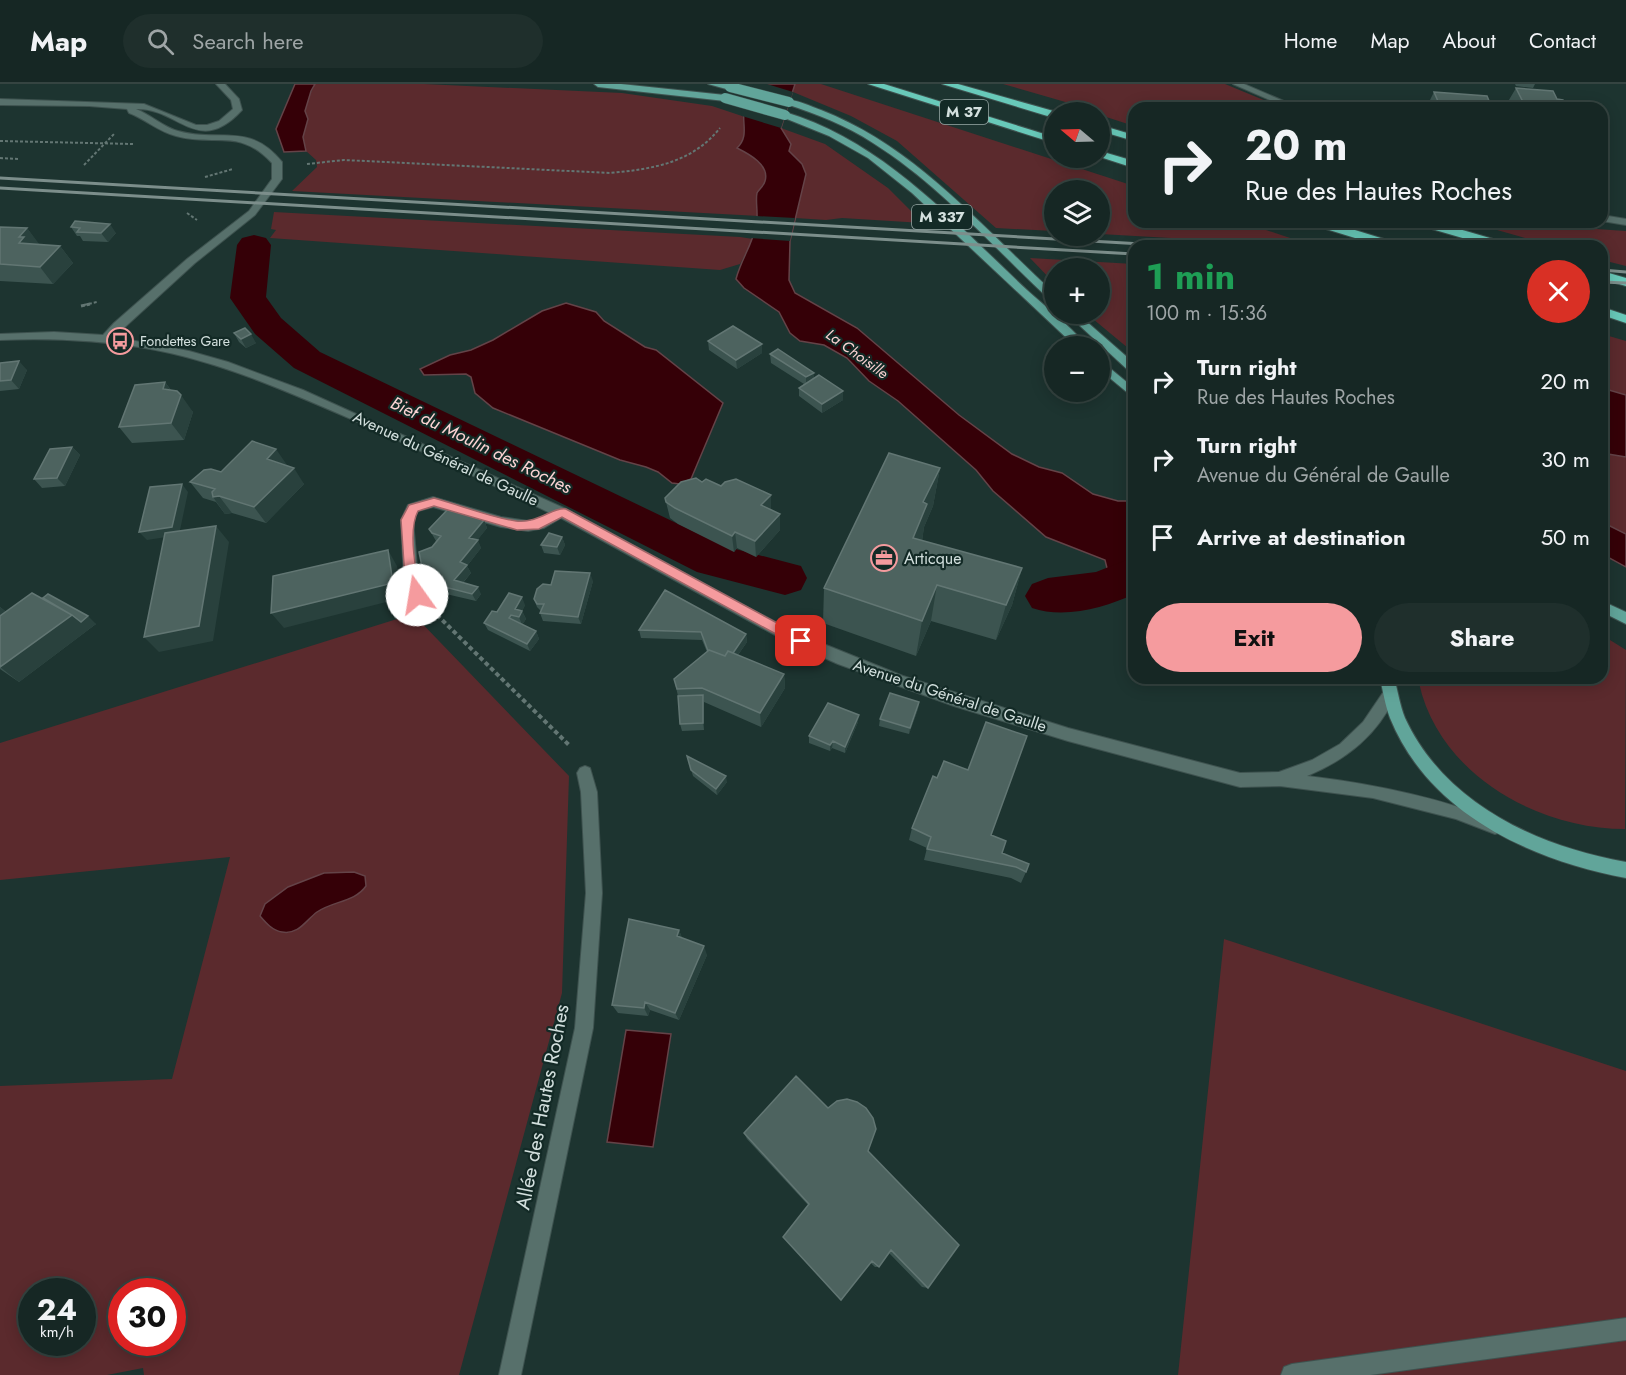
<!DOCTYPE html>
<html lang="en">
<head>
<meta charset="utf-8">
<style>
  body { margin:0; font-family:Jost,sans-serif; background:#1f2f2c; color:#f1f3f6; height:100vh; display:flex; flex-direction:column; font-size:22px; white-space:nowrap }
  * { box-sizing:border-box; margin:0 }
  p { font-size:20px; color:#9ea5a6 }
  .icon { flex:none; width:33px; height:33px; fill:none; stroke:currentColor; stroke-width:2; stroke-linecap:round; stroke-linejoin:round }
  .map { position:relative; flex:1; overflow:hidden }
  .panel { position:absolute; left:1128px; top:156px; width:480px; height:444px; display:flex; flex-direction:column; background:#162724; border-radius:18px; box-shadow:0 3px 15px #0003,0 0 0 2px #354441 }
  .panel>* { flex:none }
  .top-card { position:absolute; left:1128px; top:18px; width:480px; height:126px; border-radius:18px; box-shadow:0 3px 15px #0003,0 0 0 2px #354441; background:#162724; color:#f1f3f6; overflow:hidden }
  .needle { width:39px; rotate:289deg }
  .controls { position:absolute; left:1044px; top:18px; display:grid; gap:12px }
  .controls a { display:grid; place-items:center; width:66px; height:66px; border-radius:50%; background:#162724; box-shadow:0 3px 15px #0003,0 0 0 2px #354441; font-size:30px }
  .speed { position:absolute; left:18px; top:1194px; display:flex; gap:12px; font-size:30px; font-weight:700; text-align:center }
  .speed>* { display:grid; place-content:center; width:78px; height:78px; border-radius:50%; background:#162724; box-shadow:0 3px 15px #0003,0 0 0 2px #354441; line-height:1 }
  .speed small { font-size:15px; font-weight:400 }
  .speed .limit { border:9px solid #d22; background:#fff; color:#111 }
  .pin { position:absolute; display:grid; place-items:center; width:51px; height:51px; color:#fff; margin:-26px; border-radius:12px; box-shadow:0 3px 9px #0006 }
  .me { position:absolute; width:66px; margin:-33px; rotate:347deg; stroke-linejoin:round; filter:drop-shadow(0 0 4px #0008) }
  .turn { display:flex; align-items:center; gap:21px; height:126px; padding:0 18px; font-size:27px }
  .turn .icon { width:78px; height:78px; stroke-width:2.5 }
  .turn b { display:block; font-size:42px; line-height:51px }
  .round { display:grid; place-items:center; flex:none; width:63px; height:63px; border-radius:32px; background:#1f2f2c }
  .headline { display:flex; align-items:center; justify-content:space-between; height:102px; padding:0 18px }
  h1 { font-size:36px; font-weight:700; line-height:45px; color:#1e9e55 }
  .action { display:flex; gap:12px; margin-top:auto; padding:12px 18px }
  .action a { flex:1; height:69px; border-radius:36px; background:#f59b9e; color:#111; font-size:24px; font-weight:700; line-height:69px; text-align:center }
  .action a+a { background:#1f2f2c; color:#f1f3f6 }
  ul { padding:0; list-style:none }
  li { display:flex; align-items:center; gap:18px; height:78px; padding:0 18px }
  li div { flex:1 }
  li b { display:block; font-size:22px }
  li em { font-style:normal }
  header { display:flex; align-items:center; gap:36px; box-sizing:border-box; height:84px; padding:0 30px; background:#162724; border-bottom:2px solid #354441 }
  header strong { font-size:28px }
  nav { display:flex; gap:33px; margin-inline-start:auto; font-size:21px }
  .search { width:420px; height:54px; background:#1f2f2c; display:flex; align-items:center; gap:15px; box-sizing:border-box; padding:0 21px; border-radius:33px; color:#9ea5a6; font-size:22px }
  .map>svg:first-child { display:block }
  .green { fill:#5b2a2d; fill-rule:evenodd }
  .water { fill:#350007; stroke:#644348; stroke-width:1.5 }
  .pier { fill:#1d3430 }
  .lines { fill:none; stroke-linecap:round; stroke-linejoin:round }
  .canal { fill:#350007; fill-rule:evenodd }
  .minor-casing { stroke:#3e524f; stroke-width:2 }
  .major-casing { stroke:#3e524f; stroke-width:2 }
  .highway-casing { stroke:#3e524f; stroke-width:2 }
  .path-far2 { stroke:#637673; stroke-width:2; stroke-dasharray:3 2; stroke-linecap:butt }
  .path-far1 { stroke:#637673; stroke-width:3; stroke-dasharray:4 2; stroke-linecap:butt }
  .path { stroke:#637673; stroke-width:4; stroke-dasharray:4.5 3; stroke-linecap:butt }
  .minor { fill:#57706b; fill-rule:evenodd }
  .major { fill:#61a59a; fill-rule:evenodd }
  .highway { fill:#68c9b9; fill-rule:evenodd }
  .rail { stroke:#7c8e8b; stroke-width:3 }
  .major-bridge-casing { stroke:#3e524f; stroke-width:11; stroke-linecap:butt }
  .major-bridge { stroke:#61a59a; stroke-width:10 }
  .wall { fill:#3c5450 }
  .shaded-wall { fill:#29413d }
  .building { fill:#4d635f; stroke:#627673; stroke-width:1.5 }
  .route { fill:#f59b9e; stroke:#9f6567; stroke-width:1.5 }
  .labels { text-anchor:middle; stroke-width:4.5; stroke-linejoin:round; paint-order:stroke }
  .far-poi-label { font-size:14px; fill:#d3e0de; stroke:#132a26; text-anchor:start }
  .shield { fill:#132a26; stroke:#99a9a7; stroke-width:1.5 }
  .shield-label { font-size:15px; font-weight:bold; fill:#d3e0de }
  .far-water-label { font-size:15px; font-style:italic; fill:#fdd4d4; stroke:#132a26 }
  .street-label { font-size:16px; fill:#d3e0de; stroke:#132a26 }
  .poi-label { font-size:16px; fill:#d3e0de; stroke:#132a26; text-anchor:start }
  .water-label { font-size:18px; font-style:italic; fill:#fdd4d4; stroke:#132a26 }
  .near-street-label { font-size:20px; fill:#d3e0de; stroke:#132a26 }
</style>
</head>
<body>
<header>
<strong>Map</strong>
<div class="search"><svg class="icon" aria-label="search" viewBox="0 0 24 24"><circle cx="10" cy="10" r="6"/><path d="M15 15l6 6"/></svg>Search here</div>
<nav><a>Home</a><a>Map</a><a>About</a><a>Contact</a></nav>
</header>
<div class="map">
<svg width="1626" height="1291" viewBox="0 0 1626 1291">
  <rect width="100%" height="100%" fill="#1d3430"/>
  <path class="green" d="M315 0H424L622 9 712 22 745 33C745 44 746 55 738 64L759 77 765 87 766 97 757 109 759 132 292 107 317 83 316 76 306 67 303 52 308 35 305 27 306 19Z
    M795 0H821L1134 102V138H1242L1314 162 1100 150V106H1054V147L996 144 897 57 851 32 793 8Z
    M1003 0H1225L1283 24H1134V42L1100 31V28Z
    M781 44 825 60 888 104 923 139 842 134 826 136 795 134 806 90 802 80 789 67Z
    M274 128 740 153 753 155 740 180 720 186 270 154 276 146 271 145Z
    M1469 138H1574L1596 145 1626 147V182L1602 176V162H1553Z
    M1030 174 1134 180V269L1087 230H1100V184H1054V199Z
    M1602 250 1626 257V311L1602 304Z
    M1602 369 1626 373V450L1602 438Z
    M413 530 569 692 562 909 459 1291H144L143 1284 107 1291H0V1002L172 995 230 773 0 796V659ZM32 1208H82V1258H32ZM122 1208H172V1258H122Z
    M1602 551 1626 566 1625 745C1537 745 1439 690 1419 599V594H1602Z
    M1224 855 1626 987V1291H1178Z"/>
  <path class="water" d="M295 0H315L311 7 305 27 308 35 303 53 306 67 284 68 276 45Z
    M757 0H795L781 44 791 60 789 67 802 80 806 90 790 157 789 196 795 209 857 244 959 331 1012 370 1039 383 1062 389 1093 410 1118 417H1134V506L1094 518 1065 522 1056 505 1102 500 1109 492 1105 476 1046 453 993 407 976 386 898 317 869 297 847 274 824 261 800 257 790 249 779 228 744 204 736 195C741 176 752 161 756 142 759 132 755 117 757 109 759 105 764 102 765 97 770 81 749 70 737 64 749 53 742 40 744 27 746 18 753 8 757 0Z
    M566 219 596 228 604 237 645 263 656 266 723 319 691 395 680 400 672 399 658 388 646 383 620 376 493 324 475 309 471 293 466 290 424 291 420 285 450 271 471 266 493 256 542 227Z
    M1602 304 1626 311V373L1602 369Z
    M1602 438 1626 450V483L1602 470Z
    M354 788 365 792 366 802C355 818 333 817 317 828 306 836 299 851 282 848 273 847 266 839 260 832L265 820 288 803 324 789Z
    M626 946 671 950 653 1063 607 1058Z"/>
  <path class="pier" d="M754 0H767L793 8 781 44 742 32 741 25Z
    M756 132 795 134 790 157 750 154Z"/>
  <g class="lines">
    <path class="canal" d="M254 151 266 154 271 161 266 213 281 234 320 268 724 462 801 482 807 494 801 506 785 511 697 488 294 284 255 250 230 214 237 161 242 154Z
      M1134 473V510C1105 524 1064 535 1032 524L1025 512 1032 500 1048 494 1096 488Z"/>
    <defs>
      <path id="minor" d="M216 0H225L239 15 242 26C198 74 178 23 136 25 151 31 163 43 178 47 219 59 249 37 282 78V95L255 131 195 179 114 253 189 267 228 278 303 306 566 425 794 548 903 592 1068 644 1240 689 1279 688 1312 676 1340 660 1363 638 1384 607H1394L1396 611C1377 651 1348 675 1307 692 1374 700 1438 713 1501 738L1503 743 1501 748 1495 750 1456 735 1373 714 1280 702 1240 703 1068 657 954 622 838 580 784 556 561 434 544 444 528 447 501 443 433 423 418 427 413 436 418 495 424 511 422 515H412L404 495 401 436 408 421 433 413 501 433 528 437 536 436 550 429C487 398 424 368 360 339 291 309 220 277 145 264 97 256 49 254 0 256V250L54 248 103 251 114 239 187 175 249 127 272 95V79C238 43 216 63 176 52 159 48 145 35 129 29L127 25 89 22 0 21V15L144 20 196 41H207L219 37 233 25 231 16Z
        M1233 0H1244L1300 24H1288Z
        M1602 131 1626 135V141L1602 137Z
        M1553 138H1589L1571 144Z
        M585 682 590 684 597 708 602 809 593 944 521 1291H499L575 944 586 809 581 708 577 689 580 684Z
        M1626 1234V1256L1370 1291H1281L1284 1283 1292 1280Z"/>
      <path id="major" d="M594 0H621L725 11 729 14 725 17 598 3Z
        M708 0H727L734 3 730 6Z
        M786 16C797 15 810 22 821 26 916 63 981 142 1054 209V217L1050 216C993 163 940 101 873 59 846 41 816 30 786 20Z
        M785 28C883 57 954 138 1027 206 1042 220 1077 247 1086 262H1075L912 109 868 74 829 52 782 33 781 31Z
        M1067 230H1078L1134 279V289L1130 288Z
        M1100 276 1134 304V314L1100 286Z
        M1602 517 1626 528V540L1602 528Z
        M1380 594H1394C1398 607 1400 622 1405 634 1445 720 1537 762 1626 778V794C1531 776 1429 730 1390 634 1385 621 1383 607 1380 594Z"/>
      <path id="highway" d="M868 0H884L1054 53V59Z
        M942 0H958L1057 28H1054V34Z
        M1100 41 1134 51V57L1100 47Z
        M1100 67 1134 77V84L1100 73Z
        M1311 138H1329L1397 159 1399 162H1381L1313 141Z
        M1416 138H1435L1507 159 1509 162H1490L1418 141Z
        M1602 187 1626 194V202L1602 195Z
        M1602 223 1626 231V239L1602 231Z"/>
    </defs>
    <use href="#minor" class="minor-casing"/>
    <use href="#major" class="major-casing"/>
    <use href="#highway" class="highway-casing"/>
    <path class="path-far2" d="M0 57 133 60
      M0 74 19 75
      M307 80 344 76 610 89C653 85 692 79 720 44
      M84 81 114 50
      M205 93 233 85
      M187 129 197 136
      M84 221 97 218"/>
    <path class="path-far1" d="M81 222 90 220"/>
    <path class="path" d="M437 531 570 662"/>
    <use href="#minor" class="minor"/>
    <use href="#major" class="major"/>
    <use href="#highway" class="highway"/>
    <path class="rail" d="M0 94 1177 162
      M0 104 1134 170
      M1602 186 1626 188
      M1602 198 1626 199"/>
    <defs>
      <path id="major-bridge" d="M730 3 789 18
        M725 14 785 31"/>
    </defs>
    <use href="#major-bridge" class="major-bridge-casing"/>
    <use href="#major-bridge" class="major-bridge"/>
  </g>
  <path class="wall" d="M1515 0H1535L1533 4 1516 2Z
    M1516 4 1568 24H1508L1506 21Z
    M1434 8 1492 24H1426Z
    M0 143 27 144 39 161 60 162 73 179 53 200 0 197Z
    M71 143 116 149 108 158 83 157 80 152H77Z
    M234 249 256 259 246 264 239 258Z
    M708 257 762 260V269L737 285 709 266Z
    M770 270 814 294 843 316 822 329 799 312V304L804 300 771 279Z
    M0 279 27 286 19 305 0 307Z
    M165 298 171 306 193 328 184 356 132 359 119 343Z
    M72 363 80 371 65 402 42 404 34 395Z
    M286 382 304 400 266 439 232 429 225 430 216 418 203 414 190 398 221 388Z
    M940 384 933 422 924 443 922 457 1022 484 1012 521 996 556 931 537 916 572 823 539 824 504Z
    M702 398 721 402 771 411V426L780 430V446L756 473 737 464 734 468 678 440 670 434 665 414Z
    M484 436 487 444 477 456 481 464 467 482 471 489 463 499 481 510 476 517 429 506 425 498 432 463 436 457 429 445Z
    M562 453 565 461 560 471 544 469 541 461Z
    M593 497 581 540 543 537 540 529 541 527 537 523 534 515 551 501Z
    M43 514 96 540 19 598 0 585V523L5 527 4 528Z
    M525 521 522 527 526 535 522 541 536 547 539 555 530 567 488 546 484 539 497 528Z
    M639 546 746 550 747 558 738 571 784 590 785 604 761 643 704 618V646L682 647 680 640 678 612 674 595 707 568 702 556 641 554Z
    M919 618 918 625 909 650 879 642 880 635Z
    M858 638 845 669 832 664 830 667 809 659V652Z
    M687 672 727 698 717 711 693 692Z
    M968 686 991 751 1002 769 1026 788 1021 799 1011 794 924 776 927 764 909 756 912 744 937 694Z
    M679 846 682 854 707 871 679 936 650 926 648 932 618 929 612 921Z
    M744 1049 868 1067 928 1204 922 1203 889 1169 879 1183H875L808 1121 747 1055Z"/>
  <path class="shaded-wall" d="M110 140 116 149 108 158 101 149Z
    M27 144 40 161 19 159V153Z
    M60 162 73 179 53 200 40 183Z
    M251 250 256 259 246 264 241 255Z
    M762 260V269L737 285 736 276Z
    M19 277 27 286 19 305 11 296Z
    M814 289V297L806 302V293Z
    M165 298 177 315 163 305Z
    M843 307V316L822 329V320Z
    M181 311 193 328 184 356 171 339Z
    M72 363 80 371 65 402 57 394Z
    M276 365 287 381 267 375Z
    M294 384 304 400 266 439 254 423Z
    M940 384 933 422 924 443 922 457 913 454 923 418Z
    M182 400 188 408 179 451 147 456 139 448Z
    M771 411V427L761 421Z
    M219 412 232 429 225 430 213 413Z
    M780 430V446L756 473 755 457Z
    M484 436 487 444 473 462 469 454Z
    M216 442 229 458 213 557 159 568 144 553Z
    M735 448 737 464 734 468 732 452Z
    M562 453 565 461 560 471 557 463Z
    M478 456 481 464 467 482 471 489 458 504 454 496 460 478Z
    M388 466 397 482 402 514 284 544 271 529Z
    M1022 484 1012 521 996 556 1006 521Z
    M590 489 593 497 581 540 578 533Z
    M937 501 931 537 916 572 922 537Z
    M478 503 481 510 476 517 472 510Z
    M522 513 525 521 519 533 515 525Z
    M0 523 5 527 0 539Z
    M522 527 526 535 522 541 519 533Z
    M72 531 88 532 96 540 19 598 0 583Z
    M536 547 539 555 530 567 527 560Z
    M746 550 747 558 727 586 726 579Z
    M784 590 785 604 761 643 760 629Z
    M703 611 704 618V646L703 639Z
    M919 618 918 625 909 650 910 644Z
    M859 631 858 638 845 669V663Z
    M833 657 832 664 830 667V661Z
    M726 692 727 698 717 711 716 705Z
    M679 846 683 856 677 852Z
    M704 862 707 871 679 936 675 929Z
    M645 918 650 926 648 932 644 924Z"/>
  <path class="building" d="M1516 4 1553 7 1557 15 1563 16 1568 24H1526Z
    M1434 8 1487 12 1492 24H1441Z
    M75 137 110 140 101 149 77 148 80 144 71 143Z
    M0 143 27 144 19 153H24L19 159 60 162 40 183 0 180Z
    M733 242 762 260 736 276 708 257Z
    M245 244 251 250 241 255 234 249Z
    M778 265 814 289 806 293 770 270Z
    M19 277 11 296 0 297V279Z
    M819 291 843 307 822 320 799 304Z
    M165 298 163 305 177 307 181 311 171 339 119 343 135 301Z
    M252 357 276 365 267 375 294 384 254 423 219 412 213 413 212 408 215 405 190 398 204 386 211 385 221 388Z
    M72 363 57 394 34 395 50 365Z
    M889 369 940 384 923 418 927 420 913 454 1022 484 1006 521 937 501 922 537 824 504Z
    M696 394 702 398 706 395 721 402 725 398 736 395 771 411 761 421 780 430 755 457 735 448 732 452 675 424 666 418 665 414 681 398Z
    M182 400 172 443 139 448 150 403Z
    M449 424 484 436 469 454 478 456 460 478 467 481 454 496 478 503 472 510 425 498 419 468 432 463 441 452 432 449 429 445Z
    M216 442 199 542 144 553 165 449Z
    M549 449 562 453 557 463 541 461Z
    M388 466 393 499 271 529 273 492Z
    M555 487 590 489 578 533 540 529 544 520H537L534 515 537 505 543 500 551 501Z
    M665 506 746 550 733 569 728 567 725 572 709 566 708 567 701 548 639 546Z
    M32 509 72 531 0 583V532Z
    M509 509 522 513 515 525 522 527 519 533 511 531 509 534 536 547 527 560 484 539 492 527 497 528Z
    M48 510 88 532 81 538 72 531 43 514Z
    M709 566 725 572 728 567 784 590 760 629 702 604 677 605 674 595Z
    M890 609 919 618 910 644 880 635Z
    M703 611V639L680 640 678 612Z
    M828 619 859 631 845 663 833 657 830 661 809 652Z
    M986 638 1027 652 991 751 1006 757 1002 769 1029 780 1026 788 1016 783 927 765 931 753 912 744 933 692 937 694 944 677 968 686Z
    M687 672 726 692 716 705 691 686Z
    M629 835 679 846 677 852 704 862 675 929 645 918 644 924 612 921Z
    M796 992 828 1024 837 1017 847 1015 857 1018 866 1024 873 1034 876 1045 868 1067 959 1161 928 1204 891 1166 879 1183 872 1177 841 1216 783 1153 809 1120 744 1049Z"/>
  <path class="route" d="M434 414C460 421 489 433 516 437 538 440 554 422 566 425L805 554 807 557 805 561H796L562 433 539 445 517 446 434 422 418 427C408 446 415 491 423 511L417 516 412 515 405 495 401 436 409 421Z"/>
  <defs>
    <symbol id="bus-ring" viewBox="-11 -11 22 22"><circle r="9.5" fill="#132a26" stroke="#f59b9e" stroke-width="1.5"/><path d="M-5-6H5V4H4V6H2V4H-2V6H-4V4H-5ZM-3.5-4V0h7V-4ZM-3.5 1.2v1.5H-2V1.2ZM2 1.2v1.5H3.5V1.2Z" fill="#f59b9e"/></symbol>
    <symbol id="office-ring" viewBox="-11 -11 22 22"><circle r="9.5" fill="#132a26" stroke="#f59b9e" stroke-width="1.5"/><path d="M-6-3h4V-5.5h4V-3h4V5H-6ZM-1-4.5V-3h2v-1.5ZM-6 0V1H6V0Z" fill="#f59b9e"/></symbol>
  </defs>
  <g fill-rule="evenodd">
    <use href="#bus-ring" x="105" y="242" width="30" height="30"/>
    <use href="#office-ring" x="869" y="459" width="30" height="30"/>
  </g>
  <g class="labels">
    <g class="far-poi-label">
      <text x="140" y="262">Fondettes Gare</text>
    </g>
    <g class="shield">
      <rect x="940" y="16" width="48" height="24" rx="4.5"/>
      <rect x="912" y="121" width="60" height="24" rx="4.5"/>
    </g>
    <g class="shield-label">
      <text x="964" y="33">M 37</text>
      <text x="942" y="138">M 337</text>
    </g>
    <g class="far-water-label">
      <text transform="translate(857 270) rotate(36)" y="5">La Choisille</text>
    </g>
    <g class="street-label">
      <text transform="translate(446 374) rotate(25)" y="6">Avenue du Général de Gaulle</text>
      <text transform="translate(950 611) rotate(18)" y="6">Avenue du Général de Gaulle</text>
    </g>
    <g class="poi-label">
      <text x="904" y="480">Articque</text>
    </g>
    <g class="water-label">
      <text transform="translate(481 361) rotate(26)" y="6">Bief du Moulin des Roches</text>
    </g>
    <g class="near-street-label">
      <text transform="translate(542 1023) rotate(-79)" y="7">Allée des Hautes Roches</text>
    </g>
  </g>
</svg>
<div class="controls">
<a><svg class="needle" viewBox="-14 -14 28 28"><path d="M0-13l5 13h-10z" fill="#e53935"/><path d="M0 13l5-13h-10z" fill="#9ea5a6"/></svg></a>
<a><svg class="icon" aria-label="layers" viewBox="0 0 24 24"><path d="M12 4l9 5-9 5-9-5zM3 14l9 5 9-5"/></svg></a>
<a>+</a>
<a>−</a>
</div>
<div class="speed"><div>24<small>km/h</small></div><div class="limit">30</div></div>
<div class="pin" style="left:801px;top:557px;background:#d93025"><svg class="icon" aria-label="arrive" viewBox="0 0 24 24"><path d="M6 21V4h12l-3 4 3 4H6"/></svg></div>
<svg class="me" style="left:417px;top:511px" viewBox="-20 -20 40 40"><circle r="19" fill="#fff"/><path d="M0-13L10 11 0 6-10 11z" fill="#f59b9e"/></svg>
<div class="top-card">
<div class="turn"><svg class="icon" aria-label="right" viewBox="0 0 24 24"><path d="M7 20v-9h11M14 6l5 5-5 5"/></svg><div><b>20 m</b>Rue des Hautes Roches</div></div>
</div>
<section class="panel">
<div class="headline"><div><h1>1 min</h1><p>100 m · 15:36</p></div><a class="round" style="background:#d93025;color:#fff"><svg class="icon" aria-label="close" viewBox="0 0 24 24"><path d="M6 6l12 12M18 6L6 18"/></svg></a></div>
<ul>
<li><svg class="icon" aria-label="right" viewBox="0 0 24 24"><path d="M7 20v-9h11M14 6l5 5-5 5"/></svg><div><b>Turn right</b><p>Rue des Hautes Roches</p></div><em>20 m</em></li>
<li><svg class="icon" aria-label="right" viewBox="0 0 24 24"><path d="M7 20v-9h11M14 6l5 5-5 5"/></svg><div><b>Turn right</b><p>Avenue du Général de Gaulle</p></div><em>30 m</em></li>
<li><svg class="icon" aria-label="arrive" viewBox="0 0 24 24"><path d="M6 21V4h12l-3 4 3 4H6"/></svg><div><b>Arrive at destination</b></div><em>50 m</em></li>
</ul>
<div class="action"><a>Exit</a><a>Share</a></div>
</section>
</div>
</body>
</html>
